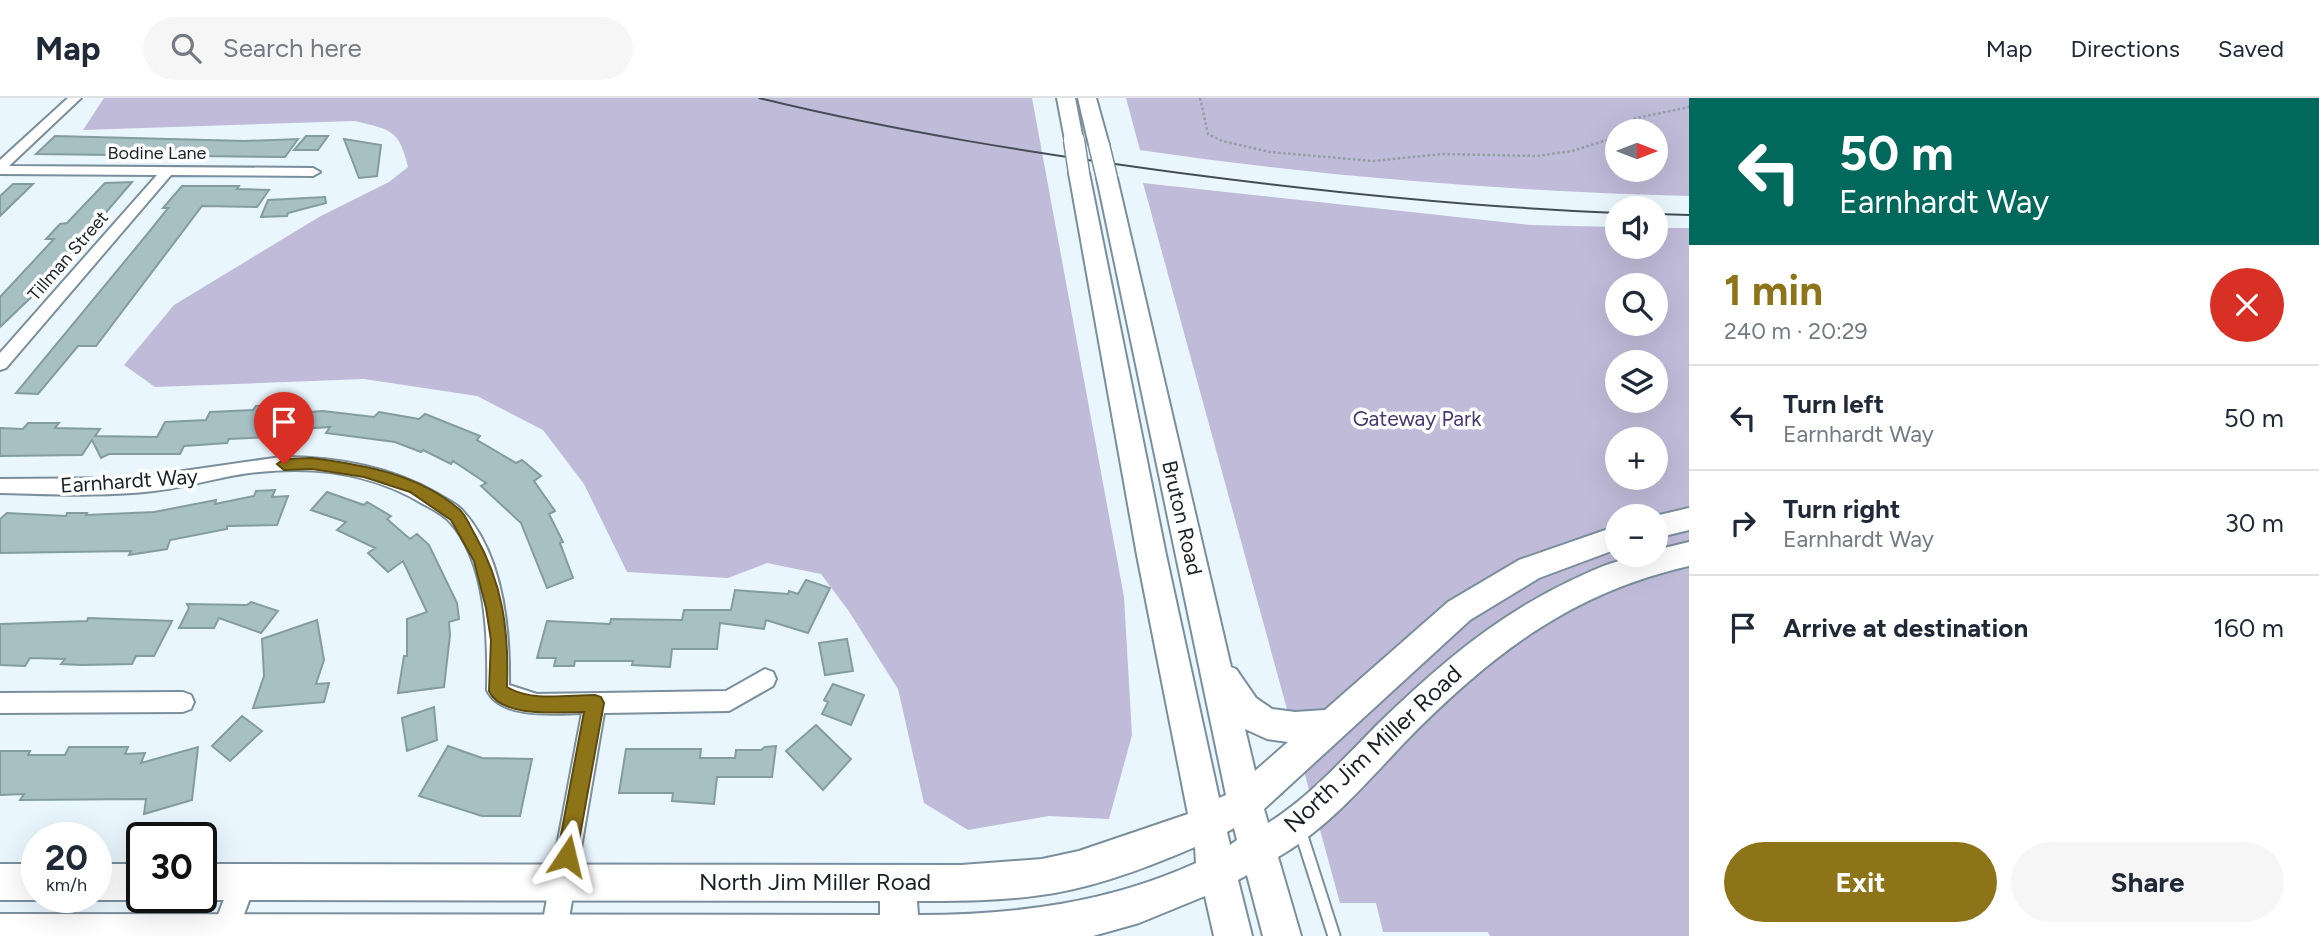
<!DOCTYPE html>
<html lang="en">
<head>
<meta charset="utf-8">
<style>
  body { margin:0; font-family:Figtree,sans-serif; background:#f6f6f7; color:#1f2937; height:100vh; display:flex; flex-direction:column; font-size:26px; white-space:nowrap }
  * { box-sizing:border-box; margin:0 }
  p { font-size:23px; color:#747a83 }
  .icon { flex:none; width:38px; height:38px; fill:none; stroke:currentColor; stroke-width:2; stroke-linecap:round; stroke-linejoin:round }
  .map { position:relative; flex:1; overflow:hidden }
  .side { display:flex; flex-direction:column; background:#fff; width:630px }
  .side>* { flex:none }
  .hud { background:#00695c; color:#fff; overflow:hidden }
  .needle { width:46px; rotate:90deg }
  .fabs { position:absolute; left:1605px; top:21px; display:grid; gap:14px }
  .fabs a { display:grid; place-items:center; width:63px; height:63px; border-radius:50%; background:#fff; box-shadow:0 7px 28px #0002; font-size:35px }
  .speed { position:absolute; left:21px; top:724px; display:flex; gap:14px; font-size:35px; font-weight:700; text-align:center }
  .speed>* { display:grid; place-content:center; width:91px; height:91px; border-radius:50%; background:#fff; box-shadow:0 7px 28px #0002; line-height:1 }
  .speed small { font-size:18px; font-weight:400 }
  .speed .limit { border:4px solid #111; border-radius:10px; background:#fff; color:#111 }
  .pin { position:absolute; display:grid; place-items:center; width:60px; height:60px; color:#fff; margin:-72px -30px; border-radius:50% 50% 50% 0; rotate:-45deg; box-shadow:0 0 7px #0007 }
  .pin .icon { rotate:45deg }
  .me { position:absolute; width:77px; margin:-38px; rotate:10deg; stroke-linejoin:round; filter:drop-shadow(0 0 5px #0008) }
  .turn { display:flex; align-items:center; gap:24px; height:147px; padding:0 35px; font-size:32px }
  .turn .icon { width:91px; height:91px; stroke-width:2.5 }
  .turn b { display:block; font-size:49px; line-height:60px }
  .round { display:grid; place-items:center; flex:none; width:74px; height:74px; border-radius:37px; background:#f6f6f7 }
  .summary { display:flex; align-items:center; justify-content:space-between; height:119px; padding:0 35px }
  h1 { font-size:42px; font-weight:700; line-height:52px; color:#8d7418 }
  .cta { display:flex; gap:14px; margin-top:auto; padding:14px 35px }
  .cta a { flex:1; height:80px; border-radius:42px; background:#8d7418; color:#fff; font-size:28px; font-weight:700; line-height:80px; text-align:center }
  .cta a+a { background:#f6f6f7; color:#1f2937 }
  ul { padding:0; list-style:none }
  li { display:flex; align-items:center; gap:21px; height:105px; padding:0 35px; border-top:2px solid #e0e1e3 }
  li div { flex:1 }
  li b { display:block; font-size:26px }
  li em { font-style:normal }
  header { display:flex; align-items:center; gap:42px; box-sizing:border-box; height:98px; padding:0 35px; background:#fff; border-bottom:2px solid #e0e1e3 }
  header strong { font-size:33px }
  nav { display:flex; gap:38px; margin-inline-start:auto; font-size:24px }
  .search { width:490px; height:63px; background:#f6f6f7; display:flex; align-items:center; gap:18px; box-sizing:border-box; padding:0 24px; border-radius:38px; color:#747a83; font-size:26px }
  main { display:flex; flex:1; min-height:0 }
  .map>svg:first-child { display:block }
  .green { fill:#c0bbd9; fill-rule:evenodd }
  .building { fill:#a6c0c4; stroke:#839ca0; stroke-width:2 }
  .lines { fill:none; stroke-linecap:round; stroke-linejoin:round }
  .service-casing { stroke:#7b8e9b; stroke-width:15 }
  .minor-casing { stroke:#7b8e9b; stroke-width:4 }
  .secondary-casing { stroke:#7b8e9b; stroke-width:4 }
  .path { stroke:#929da4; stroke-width:2.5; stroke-dasharray:2.5 2.5; stroke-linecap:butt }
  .service { stroke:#fff; stroke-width:11 }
  .minor { fill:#fff; fill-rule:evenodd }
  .secondary { fill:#fff; fill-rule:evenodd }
  .tram { stroke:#444d53; stroke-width:2 }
  .secondary-bridge-casing { stroke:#7b8e9b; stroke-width:23; stroke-linecap:butt }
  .secondary-bridge { stroke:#fff; stroke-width:20 }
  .route { fill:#8d7418; stroke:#5c4b10; stroke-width:2 }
  .labels { text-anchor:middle; stroke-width:7; stroke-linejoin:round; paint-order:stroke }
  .far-street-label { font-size:18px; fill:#1a2227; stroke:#fff }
  .park-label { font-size:21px; fill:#473970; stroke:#fff }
  .street-label { font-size:21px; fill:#1a2227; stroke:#fff }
  .near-street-label { font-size:24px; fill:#1a2227; stroke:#fff }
</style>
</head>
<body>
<header>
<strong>Map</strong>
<div class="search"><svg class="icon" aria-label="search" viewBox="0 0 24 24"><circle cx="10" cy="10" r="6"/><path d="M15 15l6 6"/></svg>Search here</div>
<nav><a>Map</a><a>Directions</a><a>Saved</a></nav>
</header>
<main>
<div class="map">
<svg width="1689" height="838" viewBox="0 0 1689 838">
  <rect width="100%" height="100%" fill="#e9f6fe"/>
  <path class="green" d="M104 0H1032L1124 499 1132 637 1109 721 1049 718 968 732 924 705 898 591 848 512 821 476 767 465 728 480 627 474 584 386 543 332 477 298 364 281 155 289 124 267 174 207 319 119 389 84 408 69C399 31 391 32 355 23L83 32Z
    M1126 0H1689V98C1505 93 1323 79 1140 52ZM1656 33V72H1617V33Z
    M1143 85 1530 127 1617 129V149H1656V130H1689V838H1490L1488 834H1383L1376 805H1340ZM1617 187H1656V226H1617ZM1617 264H1656V303H1617ZM1617 341H1656V380H1617ZM1617 418H1656V457H1617Z"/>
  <path class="building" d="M55 38 245 43 298 41 285 59 36 56Z
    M306 38H328L318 52H294Z
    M344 41 381 47 377 78 359 80Z
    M132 84 43 188 0 229V199L54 141H46L60 126 67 125 105 85Z
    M13 86H33L0 118V98Z
    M182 88H239L237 91 269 92 257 109 202 108 96 248H78L38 296 16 295 149 134 168 110H163Z
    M325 99 326 105 288 115 287 118 261 119 268 102Z
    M286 307 282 316 323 313 374 319 379 314 419 321 425 316 480 338 477 342 516 365 522 362 541 378 534 383 555 413 549 416 563 444 560 445 573 480 547 490 521 425 481 388 486 385 453 363 451 366 423 352 421 354 395 344 326 335 330 329 274 333 271 339 229 341 227 345 184 348 180 356H109L101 360 92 342 82 357 0 358V330L23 331 28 325H59L55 330 100 331 95 338 157 339 165 324 206 322 210 314 253 312 256 308Z
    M275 392 272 399 288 398 277 427 227 428V431L170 442 167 451 129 457 131 453 0 455V421L7 415 66 418 67 415H87L86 417 154 414 216 402 215 406 254 398 256 393Z
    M327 394 364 407 367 404 391 418 387 421 410 441 417 436 429 447 457 505 459 521 449 524 450 537 444 589 398 595 404 558H407V521L427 514 403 463 388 474 368 455 375 450 337 432 346 424 311 412Z
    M806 482 830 490 808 535 766 522 764 531 720 525 717 551H672L670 569 632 567 633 563H575L574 568H554L556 560H537L547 523 610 526 611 521 682 522 684 512H731L735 492 788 496 789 493 798 496Z
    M251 504 278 513 261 535 219 520 214 530H179L189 510 187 506 247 507Z
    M88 520 172 523 154 558H136L132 566 82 567 61 566 65 561 30 560 25 568 0 567V526L87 523Z
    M317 522 324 562 316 586 329 585 324 604 253 610 264 578 262 541Z
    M847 541 853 573 825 577 819 545Z
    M833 586 864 597 851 627 822 616 828 604 824 602Z
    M434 609 437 642 407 653 402 620Z
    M242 618 262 633 230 663 212 648Z
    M816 627 851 661 823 692 786 653Z
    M448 648 482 660 532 661 520 718H482L419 698Z
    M776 648 772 679H717L714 706 672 703 673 695H619L626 651H701L700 660H735L736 652H761L765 649Z
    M69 649H128L125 656 145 655 141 665 198 649 192 702 144 716 146 701 20 702 24 696 0 697V653H30L28 657H65Z"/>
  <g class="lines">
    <defs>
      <path id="service" d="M1300 732 1334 838"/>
      <path id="minor" d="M68 0H81L9 68 313 70 320 74 313 78 171 77 6 270 0 272V255L157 77 0 76V62Z
        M281 359C336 359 389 368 436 395 445 401 456 405 463 413 503 457 510 531 509 587L537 596 726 593 765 571 773 574 776 581 773 588 729 613 604 615 566 838H540L582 615C555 616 500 621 487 592 488 540 487 465 450 424 443 416 432 411 423 406 374 376 316 368 259 374 224 377 190 389 154 393 103 399 51 396 0 395V381L135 380Z
        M183 594 191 597 194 604 191 611 183 614 0 615V595Z
        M243 771 252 775 256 784 236 838H210L234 775Z"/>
      <path id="secondary" d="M1057 0H1075L1083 42 1081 46H1067L1065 42Z
        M1078 0H1096L1109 47 1106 51H1092L1089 47Z
        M1079 69 1086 71 1089 75 1166 457 1219 700 1226 697 1097 80 1100 76H1114L1117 80 1231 569 1236 571 1256 600 1272 611 1295 614 1325 612 1448 504 1519 462 1617 428V451L1539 480 1470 522 1264 711 1268 725C1310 699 1344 660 1379 625 1437 569 1496 518 1570 483 1597 470 1626 457 1656 457V452L1689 444V468C1569 495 1488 559 1404 645 1365 686 1327 731 1278 759L1301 838H1263L1247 777 1238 782 1252 838H1214L1205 798 1139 825 1093 838H0V816L880 817V803L201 802 195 800H201V766L961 767 1042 761 1079 753 1188 716 1137 457 1069 75 1072 71ZM1245 631 1267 641 1288 644 1255 673ZM1234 730 1237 742 1230 747 1227 734ZM1195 749 1196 765C1108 805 1015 817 918 817L917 803C958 803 1000 803 1041 797 1090 791 1149 769 1195 749Z
        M1689 410V432L1656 440 1655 418Z
        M0 766H37V800H43L37 802H0Z
        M96 766H142V800H148L142 802H96L90 800H96Z"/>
    </defs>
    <use href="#service" class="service-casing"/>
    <use href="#minor" class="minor-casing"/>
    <use href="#secondary" class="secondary-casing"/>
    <path class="path" d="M1200 0 1208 36 1222 43 1270 54 1372 63 1443 56 1537 58 1572 53 1617 39
      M1626 33 1632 21 1689 9"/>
    <use href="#service" class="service"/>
    <use href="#minor" class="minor"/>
    <use href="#secondary" class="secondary"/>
    <path class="tram" d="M759 0C898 34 1039 56 1180 75 1325 94 1471 109 1617 115
      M1656 116 1689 117"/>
    <defs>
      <path id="secondary-bridge" d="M1074 42 1079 75
        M1099 47 1107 80"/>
    </defs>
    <use href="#secondary-bridge" class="secondary-bridge-casing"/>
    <use href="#secondary-bridge" class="secondary-bridge"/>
  </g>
  <path class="route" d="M312 360C364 367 419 376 460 412 466 418 470 428 474 435 503 485 509 532 507 589 531 604 567 597 595 597L601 599 604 605 575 765 567 768 560 765 557 758 584 614C559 614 501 620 489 593L491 542 486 510 474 463 451 422 410 394 364 379 312 371 284 372 277 366 284 361Z"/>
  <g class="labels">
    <g class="far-street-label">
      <text x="157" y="61">Bodine Lane</text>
      <text transform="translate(68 158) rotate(-49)" y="6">Tillman Street</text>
    </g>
    <g class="park-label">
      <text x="1417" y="328">Gateway Park</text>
    </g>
    <g class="street-label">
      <text transform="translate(129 383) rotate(-4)" y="7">Earnhardt Way</text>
      <text transform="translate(1182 420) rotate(77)" y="7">Bruton Road</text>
    </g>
    <g class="near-street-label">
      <text transform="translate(1373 651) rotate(-43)" y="8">North Jim Miller Road</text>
      <text x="815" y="792">North Jim Miller Road</text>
    </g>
  </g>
</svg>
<div class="fabs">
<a><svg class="needle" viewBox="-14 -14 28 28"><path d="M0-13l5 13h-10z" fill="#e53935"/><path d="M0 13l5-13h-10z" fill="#747a83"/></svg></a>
<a><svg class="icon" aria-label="sound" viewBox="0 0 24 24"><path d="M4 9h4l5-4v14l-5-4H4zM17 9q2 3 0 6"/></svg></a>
<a><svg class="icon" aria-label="search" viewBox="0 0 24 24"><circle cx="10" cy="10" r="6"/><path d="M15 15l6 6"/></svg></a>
<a><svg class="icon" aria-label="layers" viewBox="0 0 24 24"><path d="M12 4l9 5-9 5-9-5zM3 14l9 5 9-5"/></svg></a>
<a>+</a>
<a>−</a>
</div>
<div class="speed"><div>20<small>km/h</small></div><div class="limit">30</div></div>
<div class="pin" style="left:284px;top:366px;background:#d93025"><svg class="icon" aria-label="arrive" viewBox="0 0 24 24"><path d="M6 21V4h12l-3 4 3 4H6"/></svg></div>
<svg class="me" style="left:567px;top:758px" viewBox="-20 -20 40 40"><path d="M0-17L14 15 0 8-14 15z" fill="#8d7418" stroke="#fff" stroke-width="4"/></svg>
</div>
<section class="side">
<div class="hud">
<div class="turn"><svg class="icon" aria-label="left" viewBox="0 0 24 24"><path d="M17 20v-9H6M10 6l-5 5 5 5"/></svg><div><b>50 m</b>Earnhardt Way</div></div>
</div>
<div class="summary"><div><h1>1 min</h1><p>240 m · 20:29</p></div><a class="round" style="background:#d93025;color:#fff"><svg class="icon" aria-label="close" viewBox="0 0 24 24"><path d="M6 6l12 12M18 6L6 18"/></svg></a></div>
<ul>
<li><svg class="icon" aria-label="left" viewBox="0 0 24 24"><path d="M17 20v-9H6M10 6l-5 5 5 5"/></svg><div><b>Turn left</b><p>Earnhardt Way</p></div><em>50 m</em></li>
<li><svg class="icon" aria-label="right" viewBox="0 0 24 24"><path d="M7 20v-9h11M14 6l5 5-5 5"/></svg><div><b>Turn right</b><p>Earnhardt Way</p></div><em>30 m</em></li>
<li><svg class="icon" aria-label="arrive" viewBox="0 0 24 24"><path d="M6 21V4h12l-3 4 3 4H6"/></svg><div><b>Arrive at destination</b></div><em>160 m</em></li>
</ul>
<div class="cta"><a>Exit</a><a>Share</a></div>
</section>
</main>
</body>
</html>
